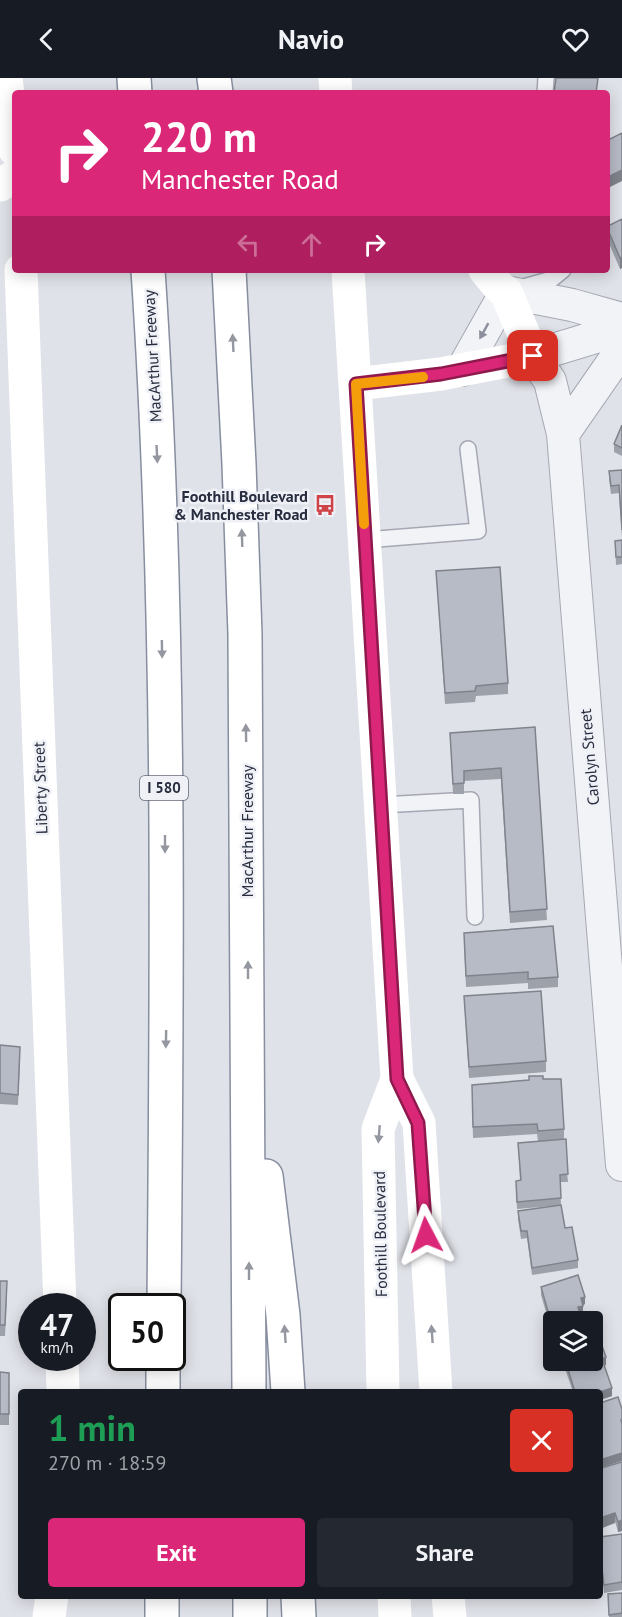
<!DOCTYPE html>
<html lang="en">
<head>
<meta charset="utf-8">
<style>
  body { margin:0; font-family:"PT Sans",sans-serif; background:#242831; color:#f1f3f6; height:100vh; display:flex; flex-direction:column; font-size:22px; white-space:nowrap }
  * { box-sizing:border-box; margin:0 }
  p { font-size:20px; color:#9ea1a6 }
  .icon { flex:none; width:33px; height:33px; fill:none; stroke:currentColor; stroke-width:2; stroke-linecap:round; stroke-linejoin:round }
  .map { position:relative; flex:1; overflow:hidden }
  .details { position:absolute; left:18px; top:1311px; width:585px; height:210px; display:flex; flex-direction:column; background:#171b24; border-radius:6px; box-shadow:0 3px 15px #0003 }
  .details>* { flex:none }
  .banner { position:absolute; left:12px; top:12px; width:598px; height:183px; border-radius:6px; box-shadow:0 3px 15px #0003; background:#db2777; color:#fff; overflow:hidden }
  .controls { position:absolute; left:543px; top:1233px; display:grid; gap:12px }
  .controls a { display:grid; place-items:center; width:60px; height:60px; border-radius:6px; background:#171b24; box-shadow:0 3px 15px #0003; font-size:30px }
  .speed { position:absolute; left:18px; top:1215px; display:flex; gap:12px; font-size:30px; font-weight:700; text-align:center }
  .speed>* { display:grid; place-content:center; width:78px; height:78px; border-radius:50%; background:#171b24; box-shadow:0 3px 15px #0003; line-height:1 }
  .speed small { font-size:15px; font-weight:400 }
  .speed .limit { border:3px solid #111; border-radius:9px; background:#fff; color:#111 }
  .pin { position:absolute; display:grid; place-items:center; width:51px; height:51px; color:#fff; margin:-26px; border-radius:12px; box-shadow:0 3px 9px #0006 }
  .me { position:absolute; width:66px; margin:-33px; rotate:356deg; stroke-linejoin:round; filter:drop-shadow(0 0 4px #0008) }
  .turn { display:flex; align-items:center; gap:21px; height:126px; padding:0 30px; font-size:27px }
  .turn .icon { width:78px; height:78px; stroke-width:2.5 }
  .turn b { display:block; font-size:42px; line-height:51px }
  .lanes { display:flex; align-items:center; height:57px; padding:0 30px; background:#0003; justify-content:center; gap:30px; direction:ltr }
  .lanes .off { opacity:.35 }
  .round { display:grid; place-items:center; flex:none; width:63px; height:63px; border-radius:6px; background:#242831 }
  .head { display:flex; align-items:center; justify-content:space-between; height:102px; padding:0 30px }
  h1 { font-size:36px; font-weight:700; line-height:45px; color:#1e9e55 }
  .cta { display:flex; gap:12px; margin-top:auto; padding:12px 30px }
  .cta a { flex:1; height:69px; border-radius:6px; background:#db2777; color:#fff; font-size:24px; font-weight:700; line-height:69px; text-align:center }
  .cta a+a { background:#242831; color:#f1f3f6 }
  header { display:flex; justify-content:space-between; align-items:center; height:78px; padding:0 30px; background:#171b24; font-size:27px; font-weight:700 }
  .map>svg:first-child { display:block }
  .lines { fill:none; stroke-linecap:round; stroke-linejoin:round }
  .lane-casing { stroke:#a5a8b3; stroke-width:18 }
  .street-casing { stroke:#a5a8b3; stroke-width:34 }
  .highway-casing { stroke:#878e9f; stroke-width:36 }
  .lane { stroke:#f2f3f7; stroke-width:15 }
  .street { stroke:#f2f3f7; stroke-width:32 }
  .secondary { stroke:#fff; stroke-width:33 }
  .highway { stroke:#fff; stroke-width:33 }
  .wall { fill:#9da1aa }
  .shaded-wall { fill:#80838b }
  .building { fill:#b7bbc6; stroke:#80838b; stroke-width:1.5 }
  .oneway { fill:#8d909c }
  .oneway2 { fill:#9496a0 }
  .route-casing { stroke:#8e194d; stroke-width:15 }
  .route { stroke:#db2777; stroke-width:10 }
  .slow { stroke:#f59e0b; stroke-width:10 }
  .labels { text-anchor:middle; stroke-width:5; stroke-linejoin:round; paint-order:stroke }
  .shield { fill:#eff1f6; stroke:#646877; stroke-width:1.5 }
  .shield-label { font-size:15px; font-weight:bold; fill:#282e40 }
  .street-label { font-size:16px; fill:#282e40; stroke:#eff1f6 }
  .poi-label { font-size:16px; font-weight:bold; fill:#282e40; stroke:#eff1f6; text-anchor:end }
</style>
</head>
<body>
<header><svg class="icon" aria-label="back" viewBox="0 0 24 24"><path d="M15 5l-7 7 7 7"/></svg>Navio<svg class="icon" aria-label="heart" viewBox="0 0 24 24"><path d="M12 20l-8-8c-3-5 5-10 8-4 3-6 11-1 8 4z"/></svg></header>
<div class="map">
<svg width="622" height="1539" viewBox="0 0 622 1539">
  <rect width="100%" height="100%" fill="#e0e2e9"/>
  <g class="lines">
    <defs>
      <path id="lane" d="M545 15 546 0
        M520 210 552 201 563 192
        M365 462 478 453 468 371
        M381 727 471 722 475 839"/>
      <path id="street" d="M622 251 533 278 550 303 563 356 622 1087
        M462 292 506 214 572 227 622 241
        M563 356 622 271"/>
      <path id="highway" d="M134 0 135 15
        M214 0 216 15
        M148 192C171 537 167 883 164 1228
        M229 192 239 386 245 556 249 1314
        M266 1098 283 1237 288 1314
        M163 1314V1280
        M250 1518V1539
        M298 1518 299 1539
        M162 1539V1518"/>
    </defs>
    <use href="#lane" class="lane-casing"/>
    <use href="#street" class="street-casing"/>
    <use href="#highway" class="highway-casing"/>
    <use href="#lane" class="lane"/>
    <use href="#street" class="street"/>
    <path class="secondary" d="M6 0 15 72
      M335 0 336 15
      M0 107 15 98
      M21 192 60 1228
      M348 192 397 1001 419 1045 436 1314
      M356 306 441 296 533 278 506 214 499 209 485 192
      M62 1280 63 1314
      M383 1314 378 1051 397 1001
      M394 1518 395 1539
      M448 1518 450 1539
      M49 1539 52 1518"/>
    <use href="#highway" class="highway"/>
  </g>
  <path class="wall" d="M622 141V190L620 191 608 163V148Z
    M622 347V378L614 374V366Z
    M622 392V460L619 415 611 416 609 401V393Z
    M622 462V486L616 487 615 463Z
    M436 493 508 605V616L476 618 475 624 445 626Z
    M535 649 547 842 510 845 501 701 464 703V716H453L450 655Z
    M464 865 558 899V909L528 911V905L466 909Z
    M464 918 546 983V994L469 1000Z
    M0 967 20 980 18 1027 0 1026Z
    M543 1001 564 1051V1062L568 1104H560L561 1127 565 1150 578 1182V1190L532 1197 527 1160 521 1161 518 1141V1133L553 1128 517 1131 516 1110 520 1102 518 1065 538 1063 537 1056 473 1060 472 1018Z
    M0 1203 7 1214 5 1258H0Z
    M541 1209 585 1226 583 1227V1235L580 1236 581 1244H554V1269L550 1271 546 1257V1249L550 1248 541 1217Z
    M562 1282H592L606 1287H604L612 1318 600 1322V1314H573Z
    M0 1294 9 1295V1347H0Z
    M622 1384V1453L618 1454 601 1394V1390Z
    M622 1456V1512L604 1515 600 1483V1459Z
    M622 1515V1539H609L608 1516Z"/>
  <path class="shaded-wall" d="M622 92V103L608 110V99Z
    M622 179V190L620 191V180Z
    M585 1219V1226L581 1228V1220Z
    M583 1228V1235L578 1237V1229Z
    M581 1240V1244H575V1242Z
    M554 1262V1269L550 1271V1263Z
    M606 1279V1287L602 1288V1281Z
    M612 1310V1318L600 1322V1314Z
    M622 1375V1383L600 1390V1382Z
    M615 1435V1445L600 1451V1440Z
    M622 1442V1453L618 1454V1444Z"/>
  <path class="building" d="M556 0H598L596 15H554Z
    M622 55V92L608 99V62Z
    M622 141V179L620 180 608 152V148Z
    M622 347V370L614 366Z
    M622 392V452L619 407 611 408 609 393Z
    M622 462V479H616L615 463Z
    M500 489 508 605 476 608 475 613 445 615 436 493Z
    M535 649 547 831 510 834 501 690 464 693V705L453 706 450 655Z
    M553 848 558 899 528 901V894L466 898 464 855Z
    M541 913 546 983 469 989 464 918Z
    M0 967 20 969 18 1017 0 1015Z
    M529 998H543V1001H561L564 1051 538 1053 537 1046 473 1049 472 1007 529 1002Z
    M566 1061 568 1096 560 1097 561 1120 517 1124 516 1103 521 1102 518 1065Z
    M561 1127 565 1150 572 1149 578 1182 532 1190 527 1153H521L518 1133Z
    M578 1197 585 1219 581 1220 583 1228 578 1229 581 1240 575 1242 576 1244H554V1262L550 1263 546 1249 552 1247 541 1209Z
    M0 1203H7L5 1247H0Z
    M599 1259 606 1279 602 1281 612 1310 600 1314H575L565 1282H592V1261Z
    M0 1294 9 1295V1336H0Z
    M618 1319 622 1331V1342H621L622 1346V1375L600 1382V1325Z
    M622 1384V1442L618 1444 615 1435 600 1440V1395L602 1394 601 1390Z
    M622 1456V1504L604 1507 600 1475V1459Z
    M622 1515V1535L609 1537 608 1516Z"/>
  <defs><path id="oneway-solid" d="M-6-.8H1V-3.2L6.5 0L1 3.2V.8H-6Z" transform="scale(1.5)"/></defs>
  <use class="oneway" href="#oneway-solid" transform="translate(484 253) rotate(119)"/>
  <g class="oneway2">
    <use href="#oneway-solid" transform="translate(233 265) rotate(-93)"/>
    <use href="#oneway-solid" transform="translate(157 376) rotate(87)"/>
    <use href="#oneway-solid" transform="translate(242 460) rotate(-92)"/>
    <use href="#oneway-solid" transform="translate(162 571) rotate(89)"/>
    <use href="#oneway-solid" transform="translate(246 655) rotate(-91)"/>
    <use href="#oneway-solid" transform="translate(165 766) rotate(90)"/>
    <use href="#oneway-solid" transform="translate(248 892) rotate(-90)"/>
    <use href="#oneway-solid" transform="translate(166 961) rotate(91)"/>
    <use href="#oneway-solid" transform="translate(379 1056) rotate(95)"/>
    <use href="#oneway-solid" transform="translate(249 1193) rotate(-90)"/>
    <use href="#oneway-solid" transform="translate(285 1256) rotate(-94)"/>
    <use href="#oneway-solid" transform="translate(432 1256) rotate(-94)"/>
  </g>
  <g class="lines">
    <defs>
      <path id="route" d="M426 1157 418 1045 397 1001 356 306 441 296 533 278"/>
    </defs>
    <use href="#route" class="route-casing"/>
    <use href="#route" class="route"/>
    <path class="slow" d="M364 446 356 306 423 299"/>
  </g>
  <defs>
    <symbol id="bus-bare" viewBox="-9 -9 18 18"><path d="M-5-6H5V4H4V6H2V4H-2V6H-4V4H-5ZM-3.5-4V0h7V-4ZM-3.5 1.2v1.5H-2V1.2ZM2 1.2v1.5H3.5V1.2Z" fill="#ce4449" stroke="#eff1f6" stroke-width="2.5" paint-order="stroke"/></symbol>
  </defs>
  <g fill-rule="evenodd">
    <use href="#bus-bare" x="310" y="412" width="30" height="30"/>
  </g>
  <g class="labels">
    <rect class="shield" x="140" y="698" width="48" height="24" rx="4.5"/>
    <g class="shield-label">
      <text x="164" y="715">I 580</text>
    </g>
    <g class="street-label">
      <text transform="translate(152 278) rotate(-93)" y="6">MacArthur Freeway</text>
      <text transform="translate(589 679) rotate(-95)" y="6">Carolyn Street</text>
      <text transform="translate(40 710) rotate(-92)" y="6">Liberty Street</text>
      <text transform="translate(247 753) rotate(-90)" y="6">MacArthur Freeway</text>
      <text transform="translate(380 1156) rotate(-91)" y="6">Foothill Boulevard</text>
    </g>
    <g class="poi-label">
      <text x="308" y="424">Foothill Boulevard<tspan x="308" dy="18">&amp; Manchester Road</tspan></text>
    </g>
  </g>
</svg>
<div class="controls">
<a><svg class="icon" aria-label="layers" viewBox="0 0 24 24"><path d="M12 4l9 5-9 5-9-5zM3 14l9 5 9-5"/></svg></a>
</div>
<div class="speed"><div>47<small>km/h</small></div><div class="limit">50</div></div>
<div class="pin" style="left:533px;top:278px;background:#d93025"><svg class="icon" aria-label="arrive" viewBox="0 0 24 24"><path d="M6 21V4h12l-3 4 3 4H6"/></svg></div>
<svg class="me" style="left:426px;top:1157px" viewBox="-20 -20 40 40"><path d="M0-17L14 15 0 8-14 15z" fill="#db2777" stroke="#fff" stroke-width="4"/></svg>
<div class="banner">
<div class="turn"><svg class="icon" aria-label="right" viewBox="0 0 24 24"><path d="M7 20v-9h11M14 6l5 5-5 5"/></svg><div><b>220 m</b>Manchester Road</div></div>
<div class="lanes"><svg class="icon off" aria-label="left" viewBox="0 0 24 24"><path d="M17 20v-9H6M10 6l-5 5 5 5"/></svg><svg class="icon off" aria-label="ahead" viewBox="0 0 24 24"><path d="M12 20V5M6 11l6-6 6 6"/></svg><svg class="icon" aria-label="right" viewBox="0 0 24 24"><path d="M7 20v-9h11M14 6l5 5-5 5"/></svg></div>
</div>
<section class="details">
<div class="head"><div><h1>1 min</h1><p>270 m · 18:59</p></div><a class="round" style="background:#d93025;color:#fff"><svg class="icon" aria-label="close" viewBox="0 0 24 24"><path d="M6 6l12 12M18 6L6 18"/></svg></a></div>
<div class="cta"><a>Exit</a><a>Share</a></div>
</section>
</div>
</body>
</html>
